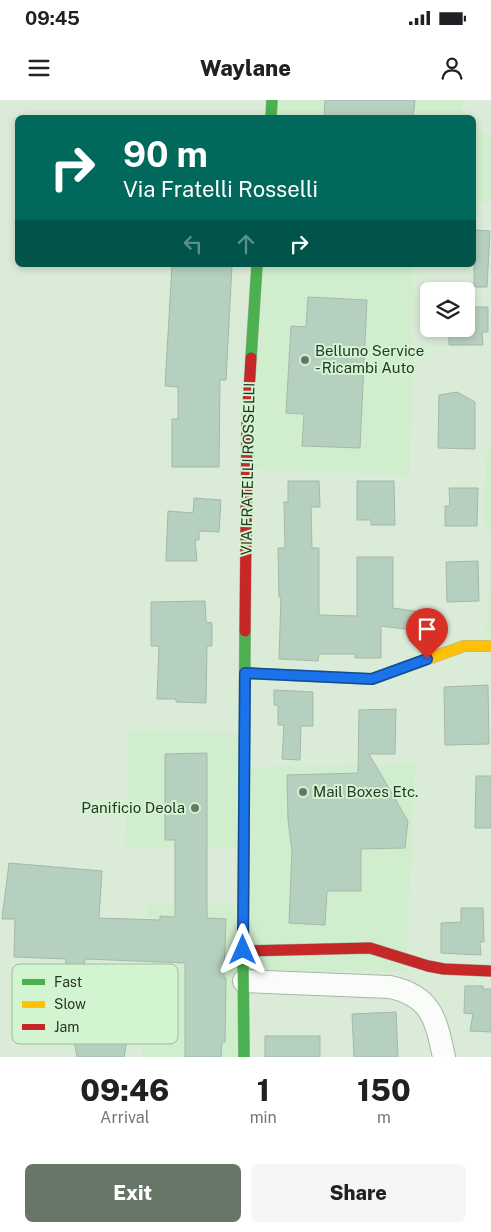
<!DOCTYPE html>
<html lang="en">
<head>
<meta charset="utf-8">
<style>
  body { margin:0; font-family:"Public Sans",sans-serif; background:#f6f6f6; color:#202124; height:100vh; display:flex; flex-direction:column; font-size:19px; white-space:nowrap }
  * { box-sizing:border-box; margin:0 }
  p { font-size:16px; color:#757577 }
  .icon { flex:none; width:28px; height:28px; fill:none; stroke:currentColor; stroke-width:2; stroke-linecap:round; stroke-linejoin:round }
  .map { position:relative; height:957px; overflow:hidden }
  .details { display:flex; flex-direction:column; background:#fff; flex:1 }
  .details>* { flex:none }
  .top-card { position:absolute; left:15px; top:15px; width:461px; height:152px; border-radius:8px; box-shadow:0 2px 8px #0003; background:#00695c; color:#fff; overflow:hidden }
  .controls { position:absolute; left:420px; top:182px; display:grid; gap:10px }
  .controls a { display:grid; place-items:center; width:55px; height:55px; border-radius:8px; background:#fff; box-shadow:0 2px 8px #0003; font-size:25px }
  .pin { position:absolute; display:grid; place-items:center; width:42px; height:42px; color:#fff; margin:-51px -21px; border-radius:50% 50% 50% 0; rotate:-45deg; box-shadow:0 0 5px #0007 }
  .pin .icon { rotate:45deg }
  .me { position:absolute; width:55px; margin:-28px; rotate:0deg; stroke-linejoin:round; filter:drop-shadow(0 0 4px #0008) }
  .turn { display:flex; align-items:center; gap:18px; height:105px; padding:0 25px; font-size:22px }
  .turn .icon { width:65px; height:65px; stroke-width:2.5 }
  .turn b { display:block; font-size:35px; line-height:42px }
  .lanes { display:flex; align-items:center; height:48px; padding:0 25px; background:#0003; justify-content:center; gap:25px; direction:ltr }
  .lanes .off { opacity:.35 }
  .eta { display:flex; justify-content:space-evenly; align-items:center; height:85px; text-align:center }
  .eta b { font-size:30px; font-weight:800; line-height:35px }
  .cta { display:flex; gap:10px; margin-top:auto; padding:10px 25px }
  .cta a { flex:1; height:58px; border-radius:8px; background:#677666; color:#fff; font-size:20px; font-weight:800; line-height:58px; text-align:center }
  .cta a+a { background:#f6f6f6; color:#202124 }
  .status { display:flex; justify-content:space-between; align-items:center; height:35px; padding:0 25px; background:#fff; direction:ltr }
  .status svg { height:14px; fill:currentColor }
  header { display:flex; justify-content:space-between; align-items:center; height:65px; padding:0 25px; background:#fff; font-size:22px; font-weight:800 }
  .map>svg:first-child { display:block }
  .built { fill:#d0eece }
  .building { fill:#b6d0bf; stroke:#a6b7aa }
  .lines { fill:none; stroke-linecap:round; stroke-linejoin:round }
  .street-casing { stroke:#a7b6a6; stroke-width:24 }
  .fast-casing { stroke:#a7b6a6; stroke-width:12 }
  .slow-casing { stroke:#a7b6a6; stroke-width:12 }
  .jam-casing { stroke:#a7b6a6; stroke-width:12 }
  .street { stroke:#f9fcf9; stroke-width:22 }
  .fast { stroke:#4caf50; stroke-width:11 }
  .slow { stroke:#ffc107; stroke-width:11 }
  .jam { stroke:#c62828; stroke-width:11 }
  .route-casing { stroke:#114b97; stroke-width:12 }
  .route { stroke:#1a73e8; stroke-width:9 }
  .poi-dot { fill:#677666; stroke:#d3f4d0; stroke-width:2 }
  .labels { text-anchor:middle; stroke-width:4; stroke-linejoin:round; paint-order:stroke }
  .poi-label { font-size:15px; fill:#293628; stroke:#d3f4d0; text-anchor:start }
  .street-label { font-size:15px; fill:#293628; stroke:#d3f4d0 }
  .key { fill:#d3f4d0; stroke:#a0bb9e; stroke-width:1 }
  .key-label { font-size:14px; fill:#293628 }
</style>
</head>
<body>
<div class="status"><b>09:45</b><svg viewBox="0 0 49 12"><path d="M0 12V9h3v3zM5 12V6h3v6zM10 12V3h3v9zM15 12V0h3v12zM26 1h20v11H26zM47 4h2v5h-2z"/></svg></div>
<header><svg class="icon" aria-label="menu" viewBox="0 0 24 24"><path d="M4 6h16M4 12h16M4 18h16"/></svg>Waylane<svg class="icon" aria-label="person" viewBox="0 0 24 24"><circle cx="12" cy="8" r="4"/><path d="M4 21q1-7 8-7t8 7"/></svg></header>
<div class="map">
<svg width="491" height="957" viewBox="0 0 491 957">
  <rect width="100%" height="100%" fill="#daecd8"/>
  <path class="built" d="M266 0H462V17L265 18Z
    M474 32 491 34V103L474 101Z
    M259 165H413L410 375 250 370Z
    M491 347V537H486L491 435 484 420 487 348Z
    M129 632 239 633V667L415 664 406 872 349 871 238 874V957H142L149 804 237 805 238 748 125 747Z"/>
  <path class="building" d="M325 0H415L413 18H324Z
    M474 130 490 131 487 187H474Z
    M172 165H232L226 280H220L219 367H172V319H178V287L165 286Z
    M308 197 367 200 360 348 302 346 304 314 286 313 291 226 306 227Z
    M466 207H488V232H482L483 245H449V229H466Z
    M457 292 475 302V349L438 348 439 295Z
    M288 381H319L320 407H311L312 448H319V515L357 516V457H393V508L415 511 413 530 381 526V558H355V554H319L318 561 279 559 281 497H279L278 448H285L284 402H288Z
    M357 381H394L395 425H371V420H357Z
    M449 388H478L477 426H445V406H450Z
    M194 398 221 400 219 432 199 431V440H195L197 461H166L168 411 193 413Z
    M478 461 479 501 447 502 446 462Z
    M205 501 206 522 212 523V546H207L206 603 176 602V599H157L159 546H151V502Z
    M488 585 489 644 445 645 444 587Z
    M274 590 313 592V626H301L300 660 282 659 284 625H278V605H274Z
    M396 609 395 654H369L408 721 405 748 361 749V791H327L325 825 289 823 292 751 288 720 287 675 358 673 359 610Z
    M207 653V818L226 819 224 878H226L225 942H222L221 957H185V863L85 859 81 903 112 907 110 933 128 935 124 957H77L71 922 72 902 64 900 66 859 14 857 15 819H2L9 763 102 771 99 818 160 820V816L175 817V740H165V654Z
    M476 676H491V728H475Z
    M461 808H483L484 842H480L481 855 441 853V823L461 822Z
    M465 886H483V889H491V932L470 931 473 914 464 913Z
    M396 912 398 957H354L352 914Z
    M265 936H320V957H265Z"/>
  <g class="lines">
    <defs>
      <path id="street" d="M244 881 390 887C432 896 436 920 444 957"/>
      <path id="fast" d="M271 18 272 0
        M251 258 257 165
        M244 957 243 851 245 531"/>
      <path id="slow" d="M245 573 372 579 464 546H491"/>
      <path id="jam" d="M245 531 247 323 251 258
        M243 851 370 848 428 866 444 869 491 871"/>
    </defs>
    <use href="#street" class="street-casing"/>
    <use href="#fast" class="fast-casing"/>
    <use href="#slow" class="slow-casing"/>
    <use href="#jam" class="jam-casing"/>
    <use href="#street" class="street"/>
    <use href="#fast" class="fast"/>
    <use href="#slow" class="slow"/>
    <use href="#jam" class="jam"/>
  </g>
  <g class="lines">
    <defs>
      <path id="route" d="M243 850 245 573 372 579 427 559"/>
    </defs>
    <use href="#route" class="route-casing"/>
    <use href="#route" class="route"/>
  </g>
  <g class="poi-dot">
    <circle cx="305" cy="260" r="5"/>
    <circle cx="303" cy="692" r="5"/>
    <circle cx="195" cy="708" r="5"/>
  </g>
  <g class="labels">
    <g class="poi-label">
      <text x="315" y="256">Belluno Service<tspan x="315" dy="17">- Ricambi Auto</tspan></text>
      <text x="313" y="697">Mail Boxes Etc.</text>
      <text x="185" y="713" text-anchor="end">Panificio Deola</text>
    </g>
    <g class="street-label">
      <text transform="translate(248 369) rotate(-89)" y="5">VIA FRATELLI ROSSELLI</text>
    </g>
  </g>
  <rect x="12" y="864" width="166" height="80" rx="8" class="key"/>
  <rect x="22" y="879" width="23" height="6" fill="#4caf50"/>
  <rect x="22" y="901" width="23" height="7" fill="#ffc107"/>
  <rect x="22" y="924" width="23" height="6" fill="#c62828"/>
  <g class="key-label">
    <text x="54" y="887">Fast</text>
    <text x="54" y="909">Slow</text>
    <text x="54" y="932">Jam</text>
  </g>
</svg>
<div class="controls">
<a><svg class="icon" aria-label="layers" viewBox="0 0 24 24"><path d="M12 4l9 5-9 5-9-5zM3 14l9 5 9-5"/></svg></a>
</div>
<div class="pin" style="left:427px;top:559px;background:#d93025"><svg class="icon" aria-label="arrive" viewBox="0 0 24 24"><path d="M6 21V4h12l-3 4 3 4H6"/></svg></div>
<svg class="me" style="left:243px;top:850px" viewBox="-20 -20 40 40"><path d="M0-17L14 15 0 8-14 15z" fill="#1a73e8" stroke="#fff" stroke-width="4"/></svg>
<div class="top-card">
<div class="turn"><svg class="icon" aria-label="right" viewBox="0 0 24 24"><path d="M7 20v-9h11M14 6l5 5-5 5"/></svg><div><b>90 m</b>Via Fratelli Rosselli</div></div>
<div class="lanes"><svg class="icon off" aria-label="left" viewBox="0 0 24 24"><path d="M17 20v-9H6M10 6l-5 5 5 5"/></svg><svg class="icon off" aria-label="ahead" viewBox="0 0 24 24"><path d="M12 20V5M6 11l6-6 6 6"/></svg><svg class="icon" aria-label="right" viewBox="0 0 24 24"><path d="M7 20v-9h11M14 6l5 5-5 5"/></svg></div>
</div>
</div>
<section class="details">
<div class="eta">
<div><b>09:46</b><p>Arrival</p></div>
<div><b>1</b><p>min</p></div>
<div><b>150</b><p>m</p></div>
</div>
<div class="cta"><a>Exit</a><a>Share</a></div>
</section>
</body>
</html>
